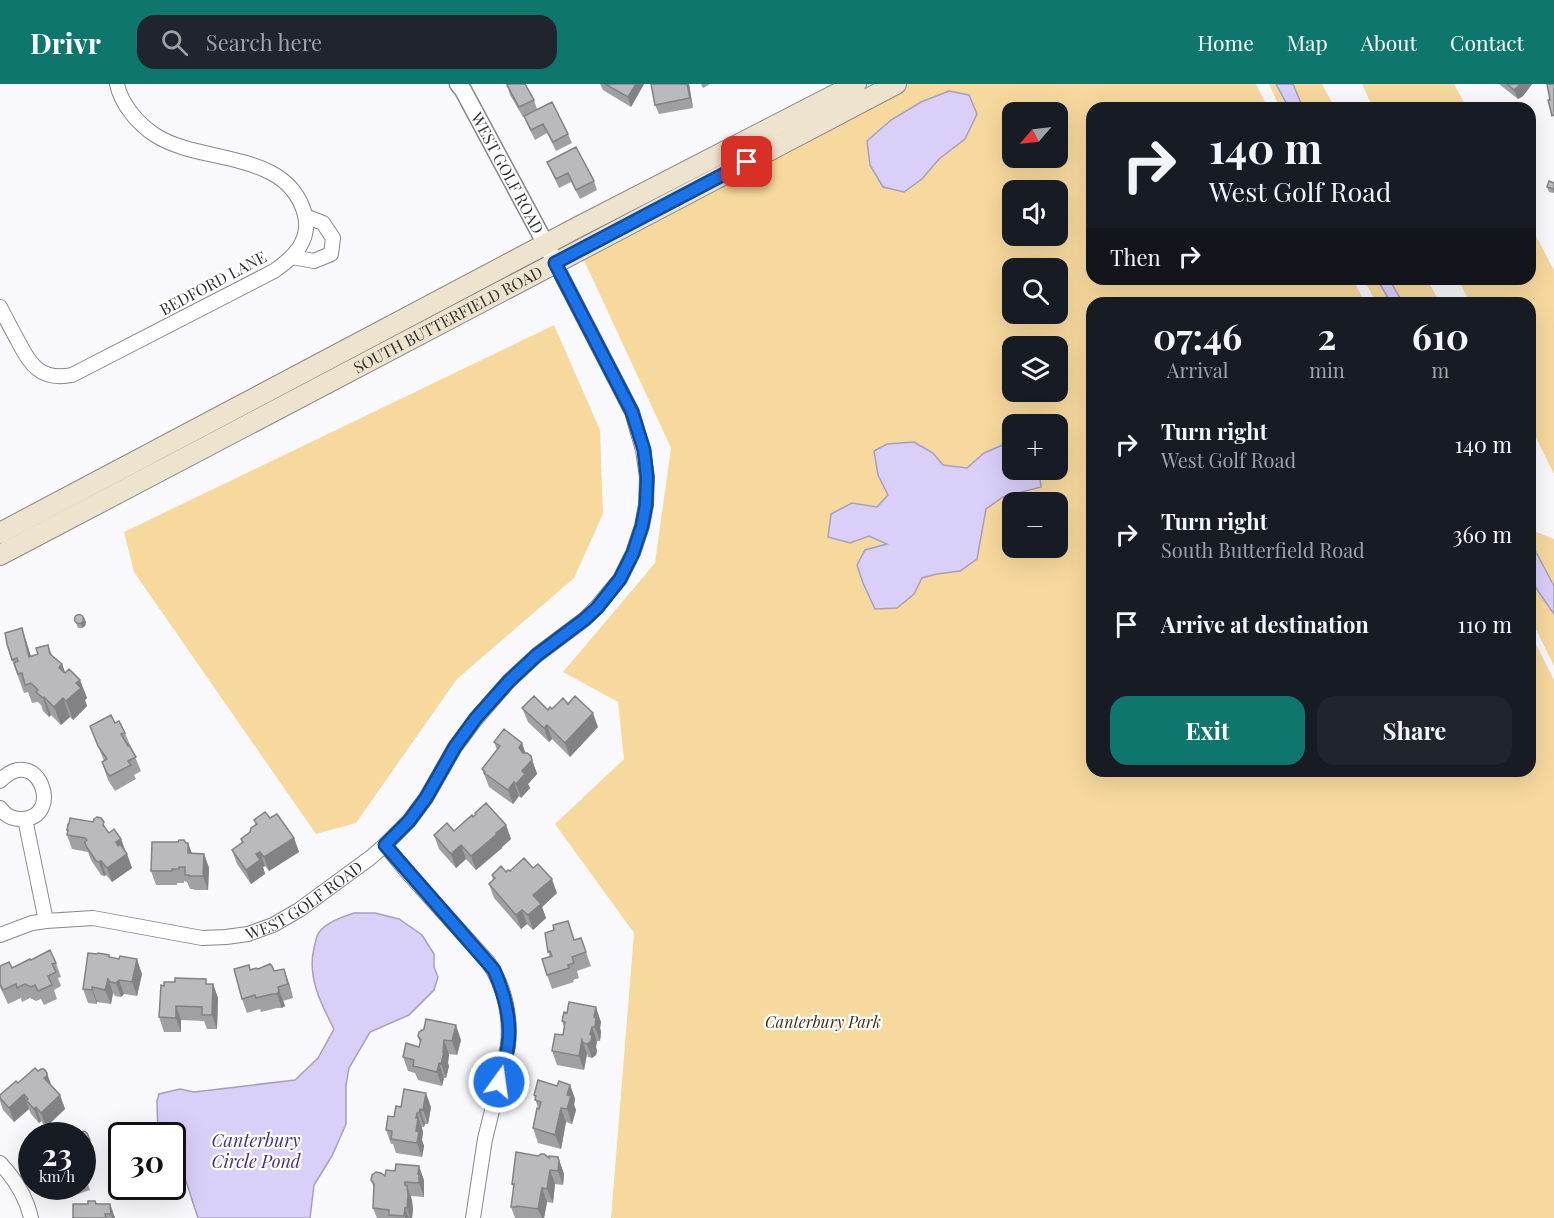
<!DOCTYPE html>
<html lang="en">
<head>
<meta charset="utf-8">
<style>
  body { margin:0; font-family:"Playfair Display",serif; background:#20242c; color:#f1f3f6; height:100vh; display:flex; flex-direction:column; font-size:22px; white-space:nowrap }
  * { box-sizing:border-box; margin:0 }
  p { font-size:20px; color:#9ea1a6 }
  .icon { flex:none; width:33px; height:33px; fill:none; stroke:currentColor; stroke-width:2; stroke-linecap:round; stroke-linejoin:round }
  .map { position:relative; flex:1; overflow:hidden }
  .side { position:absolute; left:1086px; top:213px; width:450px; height:480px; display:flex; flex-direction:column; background:#171b24; border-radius:18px; box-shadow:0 6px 24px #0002 }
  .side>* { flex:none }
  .banner { position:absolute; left:1086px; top:18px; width:450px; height:183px; border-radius:18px; box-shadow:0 6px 24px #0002; background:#171b24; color:#f1f3f6; overflow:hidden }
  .needle { width:39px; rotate:242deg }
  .buttons { position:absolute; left:1002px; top:18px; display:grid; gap:12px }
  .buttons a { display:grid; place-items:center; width:66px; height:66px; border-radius:12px; background:#171b24; box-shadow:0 6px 24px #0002; font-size:30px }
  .speed { position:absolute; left:18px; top:1038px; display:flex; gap:12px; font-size:30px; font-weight:700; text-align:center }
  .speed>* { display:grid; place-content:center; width:78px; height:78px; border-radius:50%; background:#171b24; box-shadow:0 6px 24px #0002; line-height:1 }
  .speed small { font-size:15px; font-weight:400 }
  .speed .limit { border:3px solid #111; border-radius:9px; background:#fff; color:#111 }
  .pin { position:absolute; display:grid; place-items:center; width:51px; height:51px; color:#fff; margin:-26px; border-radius:12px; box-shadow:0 3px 9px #0006 }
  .me { position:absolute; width:66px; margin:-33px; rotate:14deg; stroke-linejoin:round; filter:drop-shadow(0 0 4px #0008) }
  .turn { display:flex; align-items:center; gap:21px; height:126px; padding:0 24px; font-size:27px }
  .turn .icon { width:78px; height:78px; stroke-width:2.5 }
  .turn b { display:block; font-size:42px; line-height:51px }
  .then { display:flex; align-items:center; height:57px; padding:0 24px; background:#0003; gap:12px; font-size:22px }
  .eta { display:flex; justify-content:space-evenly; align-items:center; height:102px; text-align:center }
  .eta b { font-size:36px; font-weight:700; line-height:42px }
  .action { display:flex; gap:12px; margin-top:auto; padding:12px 24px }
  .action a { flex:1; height:69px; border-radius:18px; background:#0f766e; color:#fff; font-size:24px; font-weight:700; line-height:69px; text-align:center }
  .action a+a { background:#20242c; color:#f1f3f6 }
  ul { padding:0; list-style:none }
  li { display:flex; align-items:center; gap:18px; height:90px; padding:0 24px }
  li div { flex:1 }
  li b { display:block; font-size:22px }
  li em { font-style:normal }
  header { display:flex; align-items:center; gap:36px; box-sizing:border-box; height:84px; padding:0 30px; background:#0f766e; color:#fff }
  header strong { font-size:28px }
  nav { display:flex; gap:33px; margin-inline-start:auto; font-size:21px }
  .search { width:420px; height:54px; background:#20242c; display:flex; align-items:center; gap:15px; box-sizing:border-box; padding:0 21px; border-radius:18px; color:#9ea1a6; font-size:22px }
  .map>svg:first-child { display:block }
  .green { fill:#f7d99d; fill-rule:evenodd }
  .water { fill:#d9cff9; stroke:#a69fbd; stroke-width:1.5 }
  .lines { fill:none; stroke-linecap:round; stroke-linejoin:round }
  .minor-casing { stroke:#88878a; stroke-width:16 }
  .tertiary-casing { stroke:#88878a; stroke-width:19 }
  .secondary-casing { stroke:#88878a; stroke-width:22 }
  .minor { stroke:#fff; stroke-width:14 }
  .tertiary { stroke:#fff; stroke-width:16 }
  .secondary { stroke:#eee3cd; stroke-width:20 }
  .wall { fill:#a09fa2 }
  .shaded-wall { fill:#828284 }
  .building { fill:#bab9bc; stroke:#828284; stroke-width:1.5 }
  .route-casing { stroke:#114b97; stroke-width:15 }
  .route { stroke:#1a73e8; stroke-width:10 }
  .labels { text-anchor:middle; stroke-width:4.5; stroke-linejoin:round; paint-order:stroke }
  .street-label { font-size:16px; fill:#2f2f30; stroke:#fff }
  .park-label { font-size:16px; font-style:italic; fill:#3e2f0f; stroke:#fff }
  .water-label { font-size:18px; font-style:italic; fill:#4b2f7e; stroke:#fff }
</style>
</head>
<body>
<header>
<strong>Drivr</strong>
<div class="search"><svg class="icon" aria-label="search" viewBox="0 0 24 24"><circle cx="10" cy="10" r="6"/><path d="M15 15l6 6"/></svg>Search here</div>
<nav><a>Home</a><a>Map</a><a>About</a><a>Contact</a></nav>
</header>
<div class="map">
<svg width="1554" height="1134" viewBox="0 0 1554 1134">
  <rect width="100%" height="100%" fill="#f9f8fc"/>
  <path class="green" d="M880 0H1256L1268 24H1092V195H1353L1365 219H1092V687H1530V548L1554 596V1134H611L634 849 555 740 624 675 618 618 563 588 655 479 671 364 583 174 621 154 613 138ZM1012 28H1058V74H1012ZM1012 106H1058V152H1012ZM1012 184H1058V230H1012ZM1012 262H1058V308H1012ZM1012 340H1058V386H1012ZM1012 418H1058V464H1012Z
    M1269 0H1322L1335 24H1280Z
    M1362 0H1454L1467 24H1373Z
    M1530 141 1554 186V390L1530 342V219H1470L1458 195H1530Z
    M1364 195H1427L1440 219H1376Z
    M554 241 600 346 603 430 574 494 457 595 356 739 316 750 134 488 124 448Z
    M1530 439 1534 447 1554 455V582L1530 533Z"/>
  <path class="water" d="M1276 0H1293L1303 24H1289Z
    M949 7 969 11 977 30 965 55 939 75 922 95 904 108 883 103 870 81 867 57 891 36 921 18Z
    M1377 195H1389L1403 219H1391Z
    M914 358 933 369 943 381 967 384 984 369 1005 360 1012 363V386H1039L1041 403 1003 413 986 425 977 475 960 487 937 490 922 494 914 510 897 524 875 525 863 499 857 481 865 466 887 460 869 452 850 459 828 453 831 430 852 419 877 423 888 411 878 391 874 367 887 360Z
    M1530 457 1554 502V530L1538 507 1530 492Z
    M354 829H375L399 835 422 851 434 870V883L438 893 434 906 409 931 370 948 349 984 346 1001V1040L332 1072 314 1101 310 1134H198L182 1085 173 1075 172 1052 158 1051 157 1017 159 1010 180 1005 194 1008 295 996 318 974 334 945C321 920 307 893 314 864 315 860 316 854 318 850 324 839 342 833 354 829Z"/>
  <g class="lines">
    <defs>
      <g id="minor">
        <path d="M292 173 314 177 331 170 333 154 323 139 305 132"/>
        <path d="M0 223C6 235 12 246 18 257 30 281 41 297 72 291L274 187C293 174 311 157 305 131 288 65 201 81 155 51 138 40 121 20 117 0"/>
        <path d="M0 697C38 657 66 736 20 735 12 735 5 731 0 724"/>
        <path d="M25 735 46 837"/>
        <path d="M385 761 408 789 488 878C505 902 511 933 508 962L485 1055 473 1134"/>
        <path id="s1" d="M0 851 32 839 46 837 93 834 202 854 226 853 248 850 273 841 299 826 370 774 385 761 409 737 426 714 455 663 476 635 509 597 537 571 585 535 596 524 620 495 633 469 642 442 646 421 647 393 643 366 632 328 552 173"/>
        <path d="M0 1079C15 1095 26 1112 31 1134"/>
      </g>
      <g id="tertiary">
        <path id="s2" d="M458 0 463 6 551 170"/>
      </g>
      <g id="secondary">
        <path d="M0 449 578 143 856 0"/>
        <path id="s3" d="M0 471 896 0"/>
      </g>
    </defs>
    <use href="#minor" class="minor-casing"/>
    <use href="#tertiary" class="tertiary-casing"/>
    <use href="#secondary" class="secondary-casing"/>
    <use href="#minor" class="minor"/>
    <use href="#tertiary" class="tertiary"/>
    <use href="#secondary" class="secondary"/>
  </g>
  <path class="wall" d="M508 0H525L534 16 537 25 523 33 510 11 507 1Z
    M600 0H644L631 23 603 6Z
    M689 0 693 24 659 30 655 21Z
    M701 0H710L703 4Z
    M1499 0H1532L1523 12 1518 15Z
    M524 32 568 50 572 59 556 67 547 49 535 56 528 42Z
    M547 78 594 97 597 106 580 115 571 98 559 104 551 87Z
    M1554 99V109L1549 108 1547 103Z
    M75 536 86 538 85 542 82 544H78Z
    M22 544 31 572 38 570 48 561 52 571 62 580 65 589 80 596 87 614 85 616 87 622 73 636 70 633 61 641 51 631 49 633 43 627 41 621 38 618 32 619 28 608 24 609 12 576Z
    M568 620 598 643 570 673 552 655 549 658 528 638 522 624 548 626Z
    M115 639 125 649 141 687 134 691 136 695 115 707 108 696 102 678 104 677 90 642Z
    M494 658 522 659 525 669 536 686 537 690 528 700 530 704 521 714 519 712 513 720 489 703 482 685 497 666Z
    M475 729 506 741 511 755 502 763V764L476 786 466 775 456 784 439 765 434 751 454 747 473 733 476 730Z
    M270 734 294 754 299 768 269 787 265 782 263 783 265 790 251 800 237 780 232 766 242 759 241 755 250 748 256 741 254 736Z
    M67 746H107L109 749 121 755 132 784 112 798 106 791 104 792 101 791 91 776 88 768 72 765 67 751 68 748Z
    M186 759H188L192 769 204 770 209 784 208 806H194V805H190L187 798 184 797V799H177V801H156L151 787Z
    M510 787 557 809 542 823 546 834 533 846 527 840 521 845 494 814 489 800 493 796 492 791Z
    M575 856 586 868 591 882 577 887 579 894 573 896 574 898 552 905 547 891 550 873 548 868Z
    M110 873 142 890 137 912 124 910 121 913 115 912 113 909 111 920 97 918V920L88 919 83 905Z
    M31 876 56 879 61 893 58 894 61 902 54 906 57 915 44 921 41 915 36 917 30 914 22 918 21 914 8 920 0 903V882L12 884Z
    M258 885 274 887 289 899 293 914 283 917 285 922 282 924H277L261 928 260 925 247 929 242 915 251 886Z
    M207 900H213L218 914 217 945H207L204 937 181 936V948H164L159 933Z
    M562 937 601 938 600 944 601 948 600 957H597L596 963 597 967 596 971 592 974 588 973 587 970 584 986 557 981 552 967 563 951 564 943Z
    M418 952 461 956 457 971 449 970 448 979 449 982 446 994H444L442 1002 418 996 415 989 408 987 403 973 419 963 420 959Z
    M570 1001 575 1015 574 1021 576 1026 572 1040 566 1038 561 1065 538 1059 533 1044 538 1024 534 1011 557 1002Z
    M52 1002 60 1011 65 1025 46 1043 41 1037 39 1039 31 1030 29 1025 14 1038 3 1026 0 1017V1011Z
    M401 1023H431L428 1040H425L424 1043H422L423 1048 422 1056 424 1062 422 1073 396 1069 393 1060H391L386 1046Z
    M84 1047 95 1070 93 1073 87 1076 89 1082 87 1085 83 1086 90 1106 70 1113 66 1102H82V1052L76 1050Z
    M558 1073 564 1090 563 1101 555 1100 553 1119 547 1118 544 1134H515L511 1123 514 1105 512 1100 549 1074Z
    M385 1092 424 1096V1113L411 1112 413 1125 412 1134H377L373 1124 374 1104 371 1096Z
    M95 1117 97 1120H110L115 1134H73L88 1120Z"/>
  <path class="shaded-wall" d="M636 0H644L631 23 628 13Z
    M687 0H689L693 24 690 14Z
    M1521 0H1532L1523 12 1518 15 1514 6Z
    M84 533 86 538 85 542 82 544 81 540Z
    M22 544 28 563 36 591 29 573Z
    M62 580 69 599 59 584Z
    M80 596 87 614 85 616 87 622 73 636 66 617 76 599Z
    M44 613 51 631 49 633 43 614Z
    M63 614 70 633 61 641 54 623Z
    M593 629 598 643 570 673 565 659Z
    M547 641 552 655 549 658 544 644Z
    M522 659 527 673 519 664Z
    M531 672 537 690 528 700 530 704 521 714 516 700 522 687Z
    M514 698 519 712 513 720 508 706Z
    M506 741 511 755 502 763V764L476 786 471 772Z
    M294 754 299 768 269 787 264 773Z
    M121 755 126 769 121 773 116 758Z
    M188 759 193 773 188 769Z
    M461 761 466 775 456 784 451 770Z
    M260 768 265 782 263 783 265 790 251 800 246 786 256 770Z
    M127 770 132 784 112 798 107 784Z
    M204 770 209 784 208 806 203 792Z
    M101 777 106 791 104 792 99 778Z
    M552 795 557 809 542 823 546 834 533 846 528 831 533 811Z
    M522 826 527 840 521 845 516 831Z
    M137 875 142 890 137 912 132 898Z
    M284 885 289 899 293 914 288 900Z
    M108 895 113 909 111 920 105 906Z
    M119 896 124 910 121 913 116 899Z
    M213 900 218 914 217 945 212 931Z
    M92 903 97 918V920L92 906Z
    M278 903 285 922 282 924 277 910Z
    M176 922 181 936V948L176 934Z
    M596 923 601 938 600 944 601 948 600 957 595 943 594 933Z
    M456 941 461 956 457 971 452 957Z
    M592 943 597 957 596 963 597 967 596 971 592 974 587 960Z
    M444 956 449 970 448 979 449 982 446 994 441 980Z
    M582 956 587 970 584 986 579 972Z
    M439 979 444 994 442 1002 437 988Z
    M47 989 52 1003 44 994Z
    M570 1001 575 1015 574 1021 576 1026 572 1040 567 1025V1011Z
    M426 1009 431 1023 428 1040 423 1026Z
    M24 1010 29 1025 14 1038 9 1024Z
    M60 1011 65 1025 46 1043 41 1029Z
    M36 1023 41 1037 39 1039 34 1025Z
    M561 1024 566 1038 561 1065 555 1051Z
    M420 1025 425 1040 424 1043 419 1029Z
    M417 1029 423 1048 422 1056 424 1062 422 1073 417 1059 416 1047Z
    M90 1056 95 1070 93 1073 88 1059Z
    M84 1068 89 1082 87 1085 82 1072Z
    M558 1073 564 1090 563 1101 558 1087Z
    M419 1082 424 1096V1113L419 1099 418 1090Z
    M550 1086 555 1100 553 1119 547 1105Z
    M405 1098 412 1116 413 1125 412 1134H410L407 1124Z
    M542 1104 547 1118 544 1134H542L538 1125Z
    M110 1120 115 1134H112L111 1130Z
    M405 1124 409 1134H405Z"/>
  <path class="building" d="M509 0H525L534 16 519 23 507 1Z
    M605 0H636L628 13Z
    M651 0H687L690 14 655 21Z
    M1507 0H1521L1514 6Z
    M1547 0H1554V31L1552 32 1548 16H1550Z
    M552 18 568 50 553 58 543 40 531 46 524 32Z
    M576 63 594 97 576 106 568 89 556 95 547 78Z
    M1549 97 1554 99V105L1547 103Z
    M74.5 535a4.5 4.5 0 1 1 9 0a4.5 4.5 0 1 1-9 0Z
    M22 544 29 573 38 570 36 564 48 561 50 570 62 580 59 584 65 589 69 585 80 596 76 599 81 604 66 617 63 614 54 623 44 613 43 614 36 608 38 606 31 599 25 601 22 589 18 590 14 579 18 577 17 574 12 576 7 560 5 549Z
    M534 612 548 626 550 623 552 625 563 614 568 620 575 612 593 629 565 659 547 641 544 644 522 624Z
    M111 631 115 639 119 637 125 649 121 650 128 662 129 661 136 673 128 677 131 681 110 692 107 689 102 678 107 675 98 662 90 642Z
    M504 645 522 659 519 664 523 669H527L531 672 532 676 522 687 525 690 516 700 514 698 508 706 484 689 485 688 482 685 500 662 494 658Z
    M486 719 506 741 496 749 497 750 471 772 461 761 451 770 434 751 447 739 454 747 472 731 473 733 476 730 475 729Z
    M265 728 270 734 277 730 294 754 264 773 260 768 256 770 260 776 246 786 232 766 243 758 241 755 250 748 251 744 257 740 254 736Z
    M97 733 101 734 104 738 103 741 109 749 114 745 121 755 116 758 118 762 120 760 127 770 107 784 101 777 99 778 96 777 86 762 85 758 87 756 85 754 67 751 68 746H67L68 740H69L70 734 93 738 94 735Z
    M179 756H184L186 759H188V769L204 770 203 792H189V791H185V783H179V785H172V787H151L152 758H178Z
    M524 774 533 784 538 780 552 795 533 811 541 820 528 831 522 826 516 831 489 800 495 794 492 791 501 782 506 788 508 786 510 787Z
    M568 837 574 856 581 854 586 868 572 873 574 879 568 881 569 884 547 891 542 875 552 872 550 867 548 868 545 849 554 846 553 841Z
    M50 866 56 879 52 880 56 888 48 892 52 901 38 907 35 901 31 903 25 900 17 904 16 900 3 906 0 900V882L9 878 12 884 30 875 31 876 33 875Z
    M88 869 97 870 98 869 109 871V873L119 875 120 872 137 875 132 898 119 896 116 899 110 898 108 895 105 906 92 903V906L83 905Z
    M270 880 272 882 274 887 284 885 288 900 278 903 279 907 277 910H272L256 914 255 911 242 915 234 885 249 881 250 886 256 884 258 885Z
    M175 894 206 895V900H213L212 931H202V923L176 922V934L159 933 161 901 164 902V898H175Z
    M569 918 596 923 594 933 596 934 595 943H592L590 950 592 952 591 957 587 960 583 959 582 956 579 972 552 967 555 950 563 951 565 938 562 937 564 928 567 929Z
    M426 935 456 941 452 957 444 956 443 968H444L441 980 439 979 437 988 413 982 414 976 403 973 406 959 419 963 421 956 418 952 419 948 424 945Z
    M35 984 38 987 41 985H44L47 989V992L44 994 60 1011 41 1029 36 1023 34 1025 26 1016 28 1015 24 1010 9 1024 0 1014V1011L16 997 18 999Z
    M538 996 557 1002 559 997 570 1001 567 1011 571 1012 567 1025 561 1024 555 1051 533 1044 537 1024 539 1025 541 1018 535 1016 536 1012 534 1011Z
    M404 1005 426 1009 423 1026 420 1025 419 1029H417L416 1034H418L416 1047 419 1048 417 1059 391 1055 392 1047 386 1046 388 1032 394 1033 396 1022 401 1023Z
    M73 1042 76 1050 84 1047 87 1049 90 1056 88 1059 82 1061V1052H52V1050Z
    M516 1068 538 1072 541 1070H544L549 1074V1072L558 1073V1075L559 1076 558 1087 550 1086 547 1105 542 1104 538 1125 517 1122V1123H511L514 1100H512Z
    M396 1080 419 1082 418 1090H419V1099L405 1098V1101L407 1102 408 1111 407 1124H405L404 1132 389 1131V1126L373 1124 374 1100 371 1096 372 1091 376 1088 381 1089 385 1092 386 1086 395 1087Z
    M88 1117H95L96 1120H110L111 1130H105L106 1134H73V1120H88Z"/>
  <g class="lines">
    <defs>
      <path id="route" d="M499 998C502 986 507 973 508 961 512 935 504 909 494 886L385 761 409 737 426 714 455 663 476 634 509 597 537 571 585 535 597 524 620 495 633 469 642 442 646 421 647 393 644 366 632 328 555 179 747 78"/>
    </defs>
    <use href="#route" class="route-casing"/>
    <use href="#route" class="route"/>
  </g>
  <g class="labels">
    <g class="street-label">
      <text dy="6" stroke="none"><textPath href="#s2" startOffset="102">WEST GOLF ROAD</textPath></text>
      <text transform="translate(213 199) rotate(-28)" y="6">BEDFORD LANE</text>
      <text dy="6" stroke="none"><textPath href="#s3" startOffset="506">SOUTH BUTTERFIELD ROAD</textPath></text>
      <text dy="6" stroke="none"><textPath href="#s1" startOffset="318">WEST GOLF ROAD</textPath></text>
    </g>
    <g class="park-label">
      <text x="823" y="944">Canterbury Park</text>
    </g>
    <g class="water-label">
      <text x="256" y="1063">Canterbury<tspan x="256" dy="21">Circle Pond</tspan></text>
    </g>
  </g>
</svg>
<div class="buttons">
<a><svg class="needle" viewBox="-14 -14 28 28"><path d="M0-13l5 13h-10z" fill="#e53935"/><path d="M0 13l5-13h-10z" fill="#9ea1a6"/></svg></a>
<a><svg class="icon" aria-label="sound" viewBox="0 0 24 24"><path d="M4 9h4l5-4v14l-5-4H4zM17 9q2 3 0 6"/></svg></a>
<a><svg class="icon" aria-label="search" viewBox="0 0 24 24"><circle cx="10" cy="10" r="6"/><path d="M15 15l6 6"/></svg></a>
<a><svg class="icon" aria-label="layers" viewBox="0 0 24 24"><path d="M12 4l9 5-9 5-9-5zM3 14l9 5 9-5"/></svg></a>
<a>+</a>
<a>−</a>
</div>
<div class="speed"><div>23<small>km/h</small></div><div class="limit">30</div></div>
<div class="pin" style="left:747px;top:78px;background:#d93025"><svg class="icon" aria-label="arrive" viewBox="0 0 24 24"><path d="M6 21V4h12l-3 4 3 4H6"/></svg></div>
<svg class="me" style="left:499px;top:998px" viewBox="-20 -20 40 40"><circle r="17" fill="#1a73e8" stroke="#fff" stroke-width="3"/><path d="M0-11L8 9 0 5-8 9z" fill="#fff"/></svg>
<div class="banner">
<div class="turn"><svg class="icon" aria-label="right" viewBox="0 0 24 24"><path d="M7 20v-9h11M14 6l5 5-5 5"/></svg><div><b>140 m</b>West Golf Road</div></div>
<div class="then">Then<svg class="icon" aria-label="right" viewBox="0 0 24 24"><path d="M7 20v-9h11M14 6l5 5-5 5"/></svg></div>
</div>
<section class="side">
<div class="eta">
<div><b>07:46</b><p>Arrival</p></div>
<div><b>2</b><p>min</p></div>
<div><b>610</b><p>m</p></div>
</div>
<ul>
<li><svg class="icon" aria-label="right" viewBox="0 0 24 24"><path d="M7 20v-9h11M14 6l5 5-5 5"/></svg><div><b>Turn right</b><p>West Golf Road</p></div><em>140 m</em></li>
<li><svg class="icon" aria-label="right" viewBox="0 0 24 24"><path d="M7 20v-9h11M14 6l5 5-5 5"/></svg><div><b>Turn right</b><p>South Butterfield Road</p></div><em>360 m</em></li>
<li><svg class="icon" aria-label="arrive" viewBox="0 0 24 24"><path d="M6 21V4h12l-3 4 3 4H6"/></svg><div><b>Arrive at destination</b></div><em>110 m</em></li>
</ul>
<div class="action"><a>Exit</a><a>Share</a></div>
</section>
</div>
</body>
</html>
